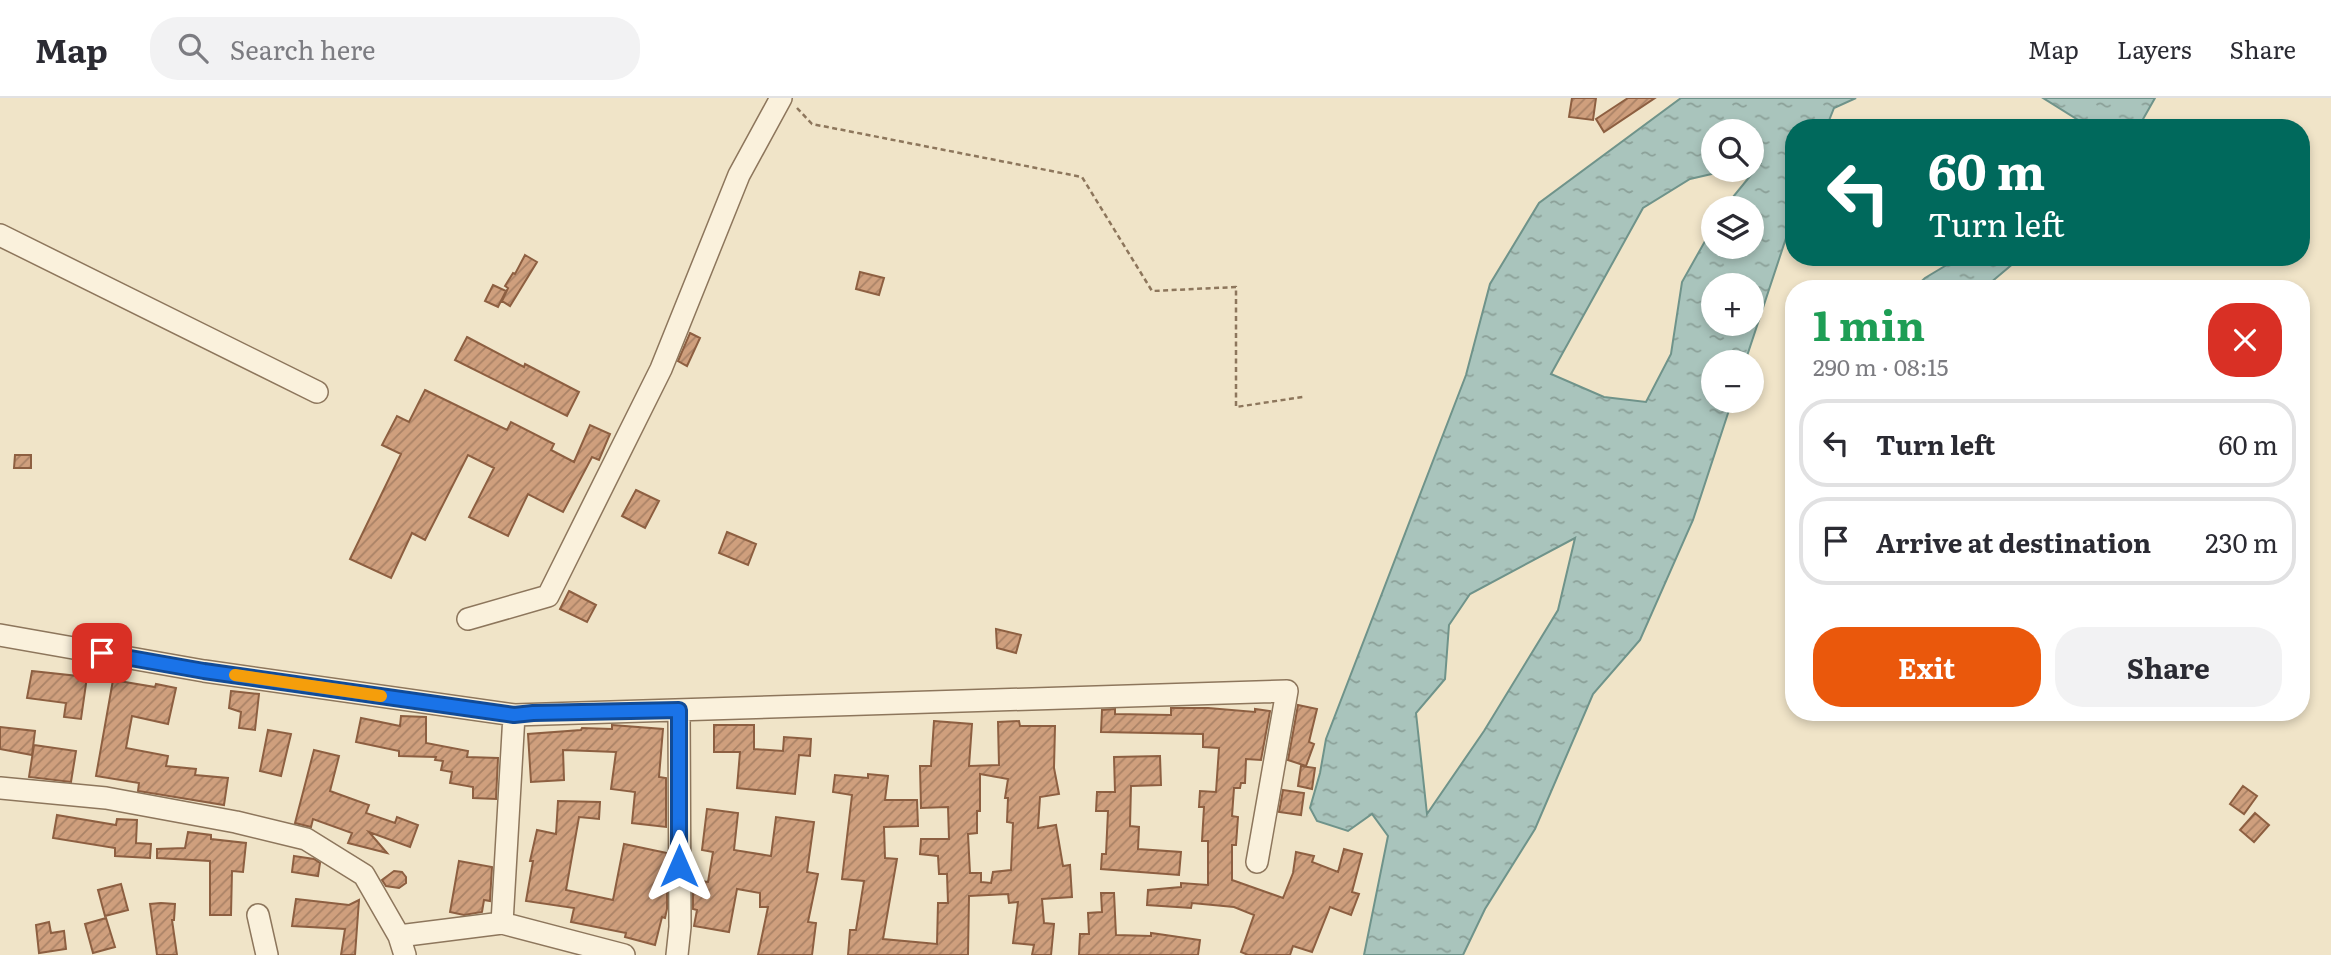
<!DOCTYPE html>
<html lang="en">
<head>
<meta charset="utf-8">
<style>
  body { margin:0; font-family:Literata,serif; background:#f2f2f3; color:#2b2b33; height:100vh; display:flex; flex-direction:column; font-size:26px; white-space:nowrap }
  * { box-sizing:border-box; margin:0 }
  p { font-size:23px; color:#7c7c81 }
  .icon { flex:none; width:38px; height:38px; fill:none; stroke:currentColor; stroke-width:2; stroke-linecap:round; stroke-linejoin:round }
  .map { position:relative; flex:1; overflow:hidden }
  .drawer { position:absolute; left:1785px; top:182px; width:525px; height:441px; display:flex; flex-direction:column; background:#fff; border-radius:28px; box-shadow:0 4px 10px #0003 }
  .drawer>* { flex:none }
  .guide { position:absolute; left:1785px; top:21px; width:525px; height:147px; border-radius:28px; box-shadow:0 4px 10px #0003; background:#00695c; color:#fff; overflow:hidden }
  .controls { position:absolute; left:1701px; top:21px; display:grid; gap:14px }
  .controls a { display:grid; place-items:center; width:63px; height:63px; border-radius:50%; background:#fff; box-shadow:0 4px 10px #0003; font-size:35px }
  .pin { position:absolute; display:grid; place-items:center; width:60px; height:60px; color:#fff; margin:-30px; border-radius:14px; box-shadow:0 4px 10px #0006 }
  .me { position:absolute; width:77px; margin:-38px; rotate:0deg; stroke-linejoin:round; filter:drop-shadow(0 0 5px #0008) }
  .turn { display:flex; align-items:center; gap:24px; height:147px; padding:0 28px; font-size:32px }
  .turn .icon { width:91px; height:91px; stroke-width:2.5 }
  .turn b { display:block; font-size:49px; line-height:60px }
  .round { display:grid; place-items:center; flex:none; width:74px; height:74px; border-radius:28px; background:#f2f2f3 }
  .head { display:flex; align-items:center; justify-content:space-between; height:119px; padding:0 28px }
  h1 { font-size:42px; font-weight:700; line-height:52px; color:#1e9e55 }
  .button { display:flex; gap:14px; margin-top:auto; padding:14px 28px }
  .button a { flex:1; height:80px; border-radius:28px; background:#ea580c; color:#fff; font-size:28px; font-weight:700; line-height:80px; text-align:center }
  .button a+a { background:#f2f2f3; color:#2b2b33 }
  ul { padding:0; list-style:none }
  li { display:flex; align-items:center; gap:21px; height:88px; margin:0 14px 10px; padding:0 14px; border:4px solid #e1e1e2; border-radius:28px }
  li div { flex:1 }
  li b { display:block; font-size:26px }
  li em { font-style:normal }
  header { display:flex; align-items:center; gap:42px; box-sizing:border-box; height:98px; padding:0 35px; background:#fff; border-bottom:2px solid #e1e1e2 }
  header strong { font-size:33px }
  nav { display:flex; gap:38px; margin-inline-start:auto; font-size:24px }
  .search { width:490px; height:63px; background:#f2f2f3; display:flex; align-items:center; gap:18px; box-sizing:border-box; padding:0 24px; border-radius:28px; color:#7c7c81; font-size:26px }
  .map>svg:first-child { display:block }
  .water { fill:url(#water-ripples); stroke:#6f938a; stroke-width:2; fill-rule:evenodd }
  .building { fill:url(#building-hatch); stroke:#8d5f41; stroke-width:2; fill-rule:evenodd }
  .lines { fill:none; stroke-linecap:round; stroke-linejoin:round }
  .street-casing { stroke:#8d765c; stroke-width:24 }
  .path { stroke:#8d765c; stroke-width:2.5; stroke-dasharray:5 3.5; stroke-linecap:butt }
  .street { stroke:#faf1dc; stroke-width:21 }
  .route-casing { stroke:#114b97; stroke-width:18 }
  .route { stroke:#1a73e8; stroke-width:12 }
  .slow { stroke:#f59e0b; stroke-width:12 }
</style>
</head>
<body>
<header>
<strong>Map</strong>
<div class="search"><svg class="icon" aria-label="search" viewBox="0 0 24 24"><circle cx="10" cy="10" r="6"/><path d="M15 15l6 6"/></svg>Search here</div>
<nav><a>Map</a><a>Layers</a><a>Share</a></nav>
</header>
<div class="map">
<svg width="2331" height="857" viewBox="0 0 2331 857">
  <defs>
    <pattern id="water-ripples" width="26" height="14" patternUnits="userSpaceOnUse" patternTransform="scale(1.75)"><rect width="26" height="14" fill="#a9c4bc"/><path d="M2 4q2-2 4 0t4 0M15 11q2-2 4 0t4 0" fill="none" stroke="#8ba098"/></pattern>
    <pattern id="building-hatch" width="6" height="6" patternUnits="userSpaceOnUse" patternTransform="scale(1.75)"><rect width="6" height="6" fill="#cf9f7d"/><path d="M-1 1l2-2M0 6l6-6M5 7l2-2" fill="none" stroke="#a98266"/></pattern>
  </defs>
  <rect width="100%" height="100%" fill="#f0e4c8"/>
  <path class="water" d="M1681 0H1856L1834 10 1826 30H1794V116L1745 264H1713V303H1732L1693 422 1640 542 1593 596 1535 731 1485 811 1463 857H1364L1388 738 1372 716 1348 733 1317 723 1310 710 1320 675 1326 641 1466 277 1490 186 1539 105ZM1713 33H1752V67L1760 66 1724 110H1752V149H1713V129L1682 184 1671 256 1646 304 1604 299 1551 276 1643 110 1690 81 1729 72H1713ZM1713 187H1752V226H1713ZM1575 440 1558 512 1484 633 1427 716 1416 615 1445 581 1449 527 1470 496Z
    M2043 0H2155L2138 30H2091Z
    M1960 159H2021L1983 191H1913L1925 180Z"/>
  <path class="building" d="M1572 0H1596L1593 22 1569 19Z
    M1628 0H1655L1604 34 1596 21Z
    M525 157 537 164 510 208 502 203 508 190 505 188 513 175 515 176Z
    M860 174 884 180 879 197 856 191Z
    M493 187 506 193 498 209 485 203Z
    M690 235 700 240 687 268 678 263Z
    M467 239 524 269 525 266 579 294 567 318 455 262Z
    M425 292 507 332 511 324 554 346 551 352 574 364 590 327 610 336 599 362 592 359 563 414 528 396 508 438 469 419 494 370 468 357 425 442 412 435 391 480 350 461 401 356 382 347 397 318 409 324Z
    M15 357H31V370H14Z
    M636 392 659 403 645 430 622 418Z
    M727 434 756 446 748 467 719 455Z
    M569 493 596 507 587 524 560 511Z
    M996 531 1021 537 1016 555 997 550Z
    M32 573 87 579 81 621 64 619 66 605 27 600Z
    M113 582 155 589 156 586 176 590 168 626 132 618 126 650 168 658 166 668 196 671 195 677 228 680 224 707 138 693 139 685 96 678Z
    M231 593 259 596 255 632 239 630 241 614 229 610Z
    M1298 607 1317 611 1309 644 1314 646 1306 668 1288 662Z
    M1171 610H1208L1255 614V611L1270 613 1261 662 1246 661 1245 685H1241L1240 690H1234L1232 718 1238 719 1236 747H1232V782L1283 800 1293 775 1296 754 1314 758 1312 764 1338 774 1344 751 1362 756 1352 794 1359 796 1351 817 1330 809 1312 854 1293 848 1290 857H1248L1241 854 1254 817 1234 809 1192 805 1191 810 1147 807 1148 792 1181 789V785L1208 787V743H1202L1204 709H1199L1200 693 1216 694 1219 650 1203 649V636L1101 634 1102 612 1115 611V616L1171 617Z
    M401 618 426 619V645L468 653 467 659 498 660 496 701 473 700V689L450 685 452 674 441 672 443 663 435 662 436 659 399 658V653L356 644 361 620 400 628Z
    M934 623 972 626 969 668 999 667 998 624 1019 623 1020 628H1055L1054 670 1059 696 1040 699 1038 730 1056 727 1063 768 1070 767 1072 799 1042 801 1044 825 1054 826 1051 857H1032L1034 847 1013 845 1018 804 1009 805 1008 796 969 798 968 857H848L850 832H856L864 783 842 781 852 697 833 694 835 677 868 680V676L888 678 885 702H917L918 728 884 729 885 760 897 761 883 841 937 846 938 805H948L947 776H939L938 758 920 756 921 741H949L948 709 921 710 920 668H931ZM980 676 1008 681 1005 700H1008L1007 724 1013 725 1011 772 993 774 991 785 981 784V775H970L968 736 977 735V713H980Z
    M612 627 663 631 659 679 666 680V729L632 725 635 694 611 691 616 654 563 652 564 682 531 684 528 636 581 632 582 630 612 631Z
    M714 627H754V651L783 653 784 639 811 641 810 658 799 657 795 696 737 690 740 654H714Z
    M0 629 35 633 32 657 0 651Z
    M268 632 291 636 281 678 260 673Z
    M34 647 76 653 71 684 29 679Z
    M314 652 339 658 330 693 369 707 366 715 395 725 397 719 418 727 410 749 369 734 387 755 348 745 352 735 313 721 311 729 295 725Z
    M1160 658 1161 687 1131 688 1130 728 1139 729 1138 751 1181 754 1179 777 1101 771 1102 756H1106L1108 713H1096L1097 694H1115L1114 659Z
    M1301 668 1315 670 1312 691 1298 688Z
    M2243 688 2257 698 2244 716 2230 706Z
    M1283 692 1304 695 1301 717 1279 714Z
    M558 703 600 704 599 721 579 719 566 792 613 802 624 746 667 755 660 793 667 794V811L665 820 662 819 655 847 625 839 626 835 571 824 574 810 526 803 533 763H530L537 732 556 736Z
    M707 711 738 715 734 752 771 758 776 719 814 724 807 774 818 776 808 824 816 825 812 857H758L768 809H760V795L737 791 729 834 694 828 697 812 693 811V782L708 784 713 754 702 752Z
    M2255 715 2269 727 2254 744 2240 732Z
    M57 717 116 727 117 721 137 722 136 745 151 746 150 760 115 758V750L53 740Z
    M188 734 211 737V741L246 745 243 774 232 773 231 817H210V763L157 760V751L185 750Z
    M294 758 314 761 320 765 318 778 292 774Z
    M459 763 492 769 490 803 484 802 482 814 464 817 450 814Z
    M394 773 402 774 406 779V785L399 790 386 788 382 782Z
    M121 786 128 812 105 818 98 792Z
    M1101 795H1114L1116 837 1151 838V835L1200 842 1198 857H1079L1080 836H1089L1088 815 1102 814Z
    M296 801 349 807 359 802 355 857H341L345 831 292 828Z
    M161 805 175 806 174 822H172L177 857H157L150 806Z
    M106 820 115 849 93 855 85 826Z
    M49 824 51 835 64 833 66 851 39 855 36 827Z"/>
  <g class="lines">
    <defs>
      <path id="street" d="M0 137 317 294
        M468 521 548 498 661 271 739 77 781 0
        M0 537 204 573 514 617 1287 593 1257 764
        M0 690 106 700 236 724 306 741 364 777 399 838 405 857
        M258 817 267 857
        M502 825 514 617
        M399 838 502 825 624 857
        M677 857 680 829 679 612"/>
    </defs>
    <use href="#street" class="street-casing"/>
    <path class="path" d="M797 10 812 26 1082 79 1152 193 1236 189V309L1303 299"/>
    <use href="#street" class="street"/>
  </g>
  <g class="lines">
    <defs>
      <path id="route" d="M102 555 204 573 514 617 533 615 679 612V768"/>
    </defs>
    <use href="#route" class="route-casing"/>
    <use href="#route" class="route"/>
    <path class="slow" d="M235 577 381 598"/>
  </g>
</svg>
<div class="controls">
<a><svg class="icon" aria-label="search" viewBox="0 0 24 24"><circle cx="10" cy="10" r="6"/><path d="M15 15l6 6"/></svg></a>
<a><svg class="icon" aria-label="layers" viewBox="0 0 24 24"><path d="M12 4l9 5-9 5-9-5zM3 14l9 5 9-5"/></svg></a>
<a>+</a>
<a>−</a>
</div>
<div class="pin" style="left:102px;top:555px;background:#d93025"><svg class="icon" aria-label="arrive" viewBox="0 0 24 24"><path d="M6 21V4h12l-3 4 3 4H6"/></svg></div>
<svg class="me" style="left:679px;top:768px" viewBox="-20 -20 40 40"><path d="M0-17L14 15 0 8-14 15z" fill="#1a73e8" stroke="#fff" stroke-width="4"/></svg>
<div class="guide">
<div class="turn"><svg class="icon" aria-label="left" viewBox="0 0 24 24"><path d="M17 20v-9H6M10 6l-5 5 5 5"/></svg><div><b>60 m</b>Turn left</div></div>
</div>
<section class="drawer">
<div class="head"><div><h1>1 min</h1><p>290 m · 08:15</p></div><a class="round" style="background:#d93025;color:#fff"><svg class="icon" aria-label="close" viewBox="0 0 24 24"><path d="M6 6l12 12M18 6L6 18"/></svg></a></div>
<ul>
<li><svg class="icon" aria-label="left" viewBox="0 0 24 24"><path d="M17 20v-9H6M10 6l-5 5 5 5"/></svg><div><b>Turn left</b></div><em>60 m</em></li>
<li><svg class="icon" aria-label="arrive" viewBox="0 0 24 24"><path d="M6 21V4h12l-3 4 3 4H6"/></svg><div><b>Arrive at destination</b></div><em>230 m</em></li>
</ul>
<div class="button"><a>Exit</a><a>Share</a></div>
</section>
</div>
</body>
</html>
